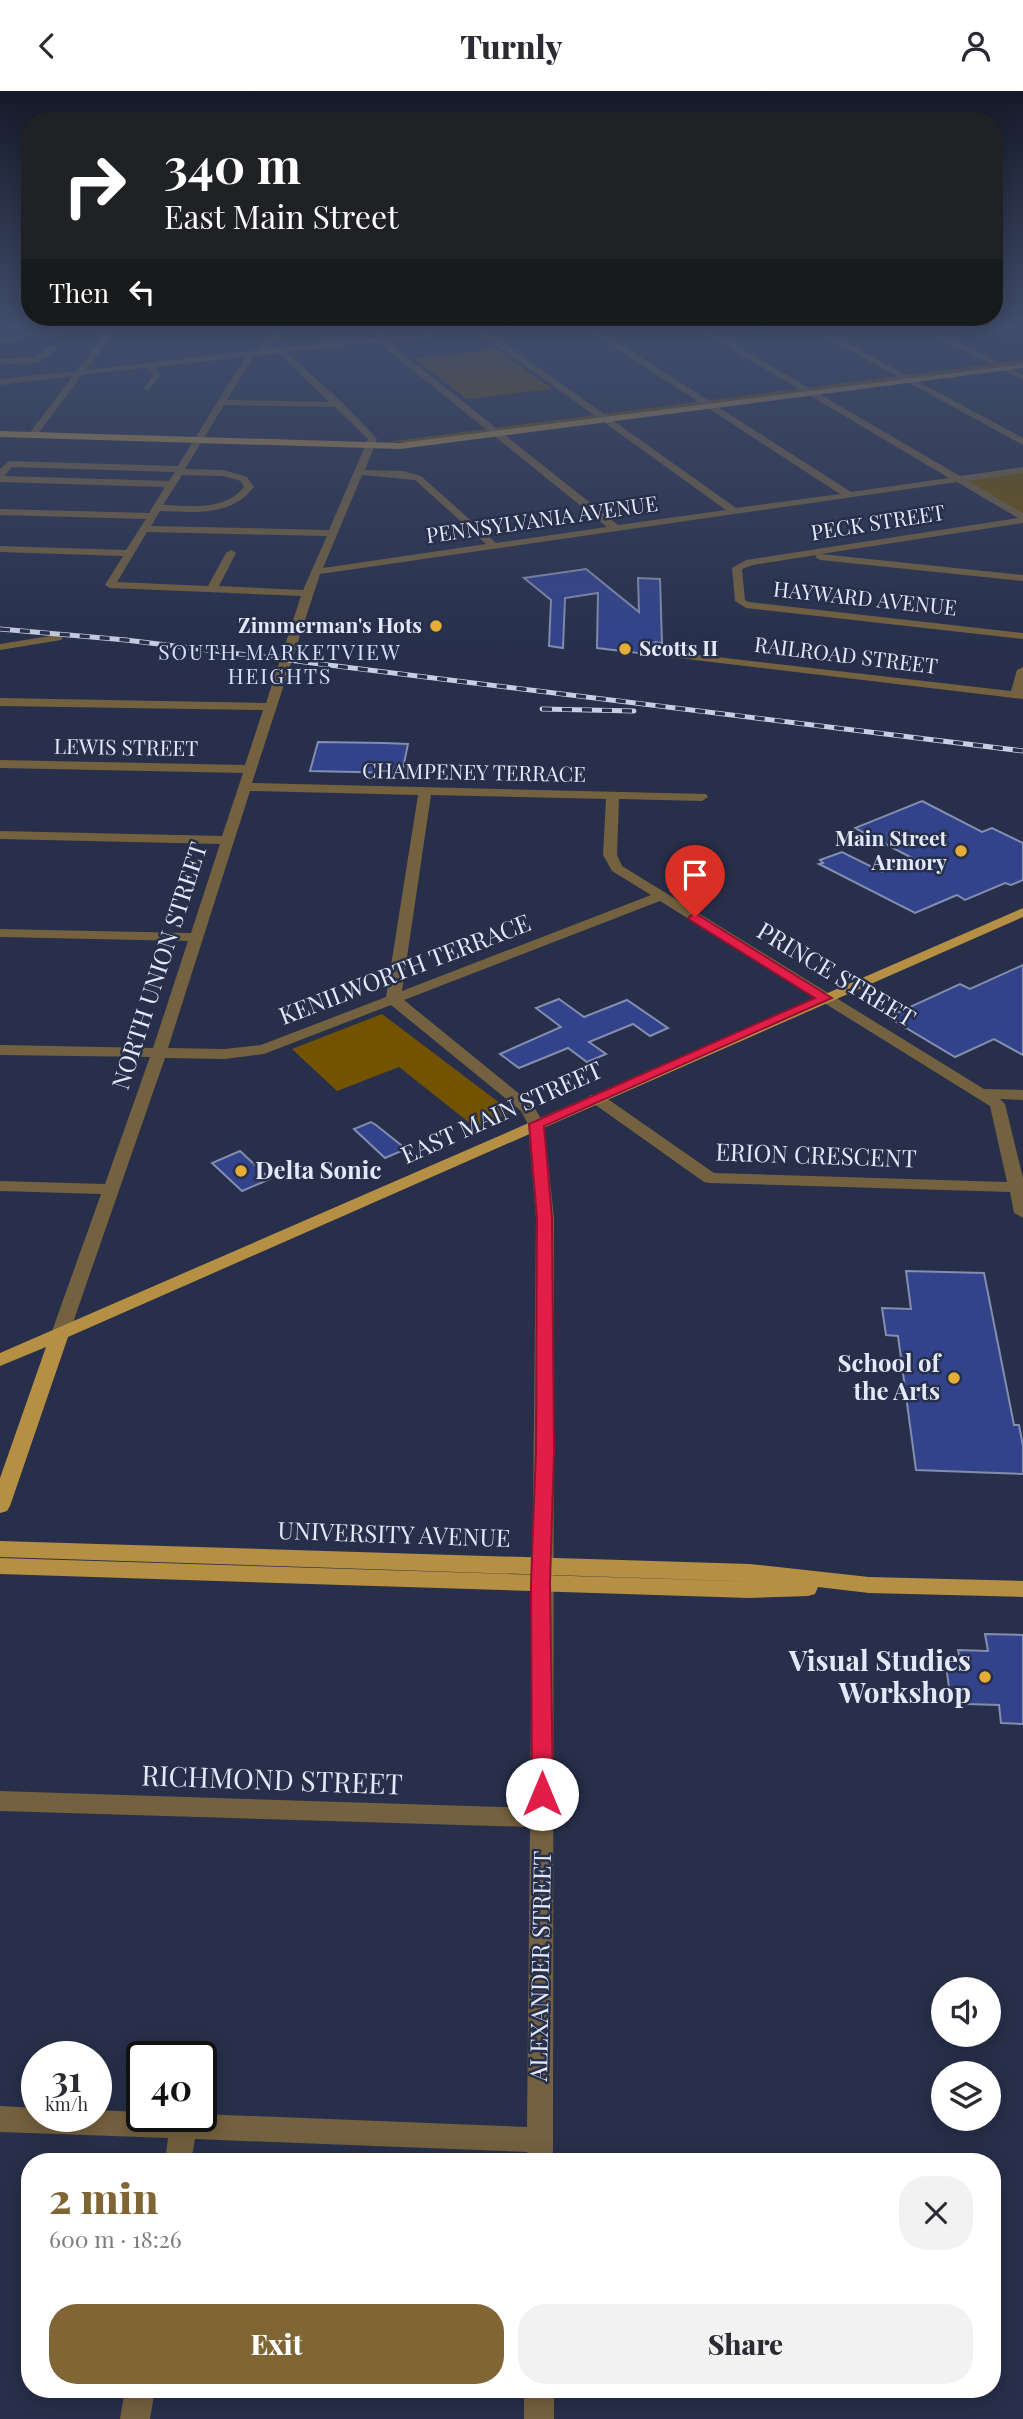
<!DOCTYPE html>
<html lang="en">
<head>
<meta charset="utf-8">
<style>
  body { margin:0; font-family:"Playfair Display",serif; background:#f2f2f3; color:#2b2b33; height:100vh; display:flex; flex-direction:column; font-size:26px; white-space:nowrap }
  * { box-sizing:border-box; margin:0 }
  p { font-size:23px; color:#7c7c81 }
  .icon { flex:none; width:38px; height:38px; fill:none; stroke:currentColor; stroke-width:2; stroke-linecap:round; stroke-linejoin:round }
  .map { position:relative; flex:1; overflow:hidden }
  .details { position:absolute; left:21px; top:2062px; width:980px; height:245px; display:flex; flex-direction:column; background:#fff; border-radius:28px; box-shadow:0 4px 18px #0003 }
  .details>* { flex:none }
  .guide { position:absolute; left:21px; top:21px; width:982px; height:214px; border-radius:28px; box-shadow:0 4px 18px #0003; background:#202124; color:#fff; overflow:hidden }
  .buttons { position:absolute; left:931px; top:1886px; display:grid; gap:14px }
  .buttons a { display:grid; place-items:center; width:70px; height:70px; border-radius:50%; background:#fff; box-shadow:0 4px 18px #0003; font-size:35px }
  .speed { position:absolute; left:21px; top:1950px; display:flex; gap:14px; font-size:35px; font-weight:700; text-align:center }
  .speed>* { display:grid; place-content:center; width:91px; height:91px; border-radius:50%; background:#fff; box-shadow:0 4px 18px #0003; line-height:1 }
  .speed small { font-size:18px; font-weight:400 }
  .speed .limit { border:4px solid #111; border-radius:10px; background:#fff; color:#111 }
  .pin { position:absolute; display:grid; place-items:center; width:60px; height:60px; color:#fff; margin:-72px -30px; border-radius:50% 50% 50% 0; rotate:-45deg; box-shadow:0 0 7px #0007 }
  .pin .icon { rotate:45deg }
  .me { position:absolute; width:77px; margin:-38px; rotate:0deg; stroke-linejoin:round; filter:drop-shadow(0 0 5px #0008) }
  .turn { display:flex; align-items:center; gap:24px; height:147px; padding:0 28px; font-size:32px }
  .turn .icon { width:91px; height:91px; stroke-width:2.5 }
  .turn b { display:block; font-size:49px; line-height:60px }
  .then { display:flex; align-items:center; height:66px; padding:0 28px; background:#0003; gap:14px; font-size:26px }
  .round { display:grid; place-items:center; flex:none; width:74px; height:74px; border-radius:28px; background:#f2f2f3 }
  .overview { display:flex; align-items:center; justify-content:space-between; height:119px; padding:0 28px }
  h1 { font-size:42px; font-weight:800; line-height:52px; color:#7f6634 }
  .button { display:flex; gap:14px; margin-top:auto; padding:14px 28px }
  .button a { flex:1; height:80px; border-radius:28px; background:#7f6634; color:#fff; font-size:28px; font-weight:800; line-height:80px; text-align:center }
  .button a+a { background:#f2f2f3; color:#2b2b33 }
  header { display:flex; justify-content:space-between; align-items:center; height:91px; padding:0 28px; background:#fff; font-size:32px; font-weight:800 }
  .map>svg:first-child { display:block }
  .green { fill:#745300 }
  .building { fill:#32438c; stroke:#838dad; stroke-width:2 }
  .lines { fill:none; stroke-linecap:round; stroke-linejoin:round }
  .minor { fill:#74613f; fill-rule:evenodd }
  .major { fill:#b58f44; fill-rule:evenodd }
  .rail-casing { stroke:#c8cfe2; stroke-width:5 }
  .rail { stroke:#272f4a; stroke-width:3.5; stroke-dasharray:10; stroke-linecap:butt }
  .route { fill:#e11d48; stroke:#92132f; stroke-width:2 }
  .poi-dot { fill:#e5ad35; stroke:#272f4a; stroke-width:2.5 }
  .labels { text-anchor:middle; stroke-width:5; stroke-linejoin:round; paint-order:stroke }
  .far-street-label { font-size:21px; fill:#e2e9fa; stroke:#272f4a }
  .far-poi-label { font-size:21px; font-weight:bold; fill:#e2e9fa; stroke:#272f4a; text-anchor:end }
  .far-neighbourhood-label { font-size:21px; letter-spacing:2px; fill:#d6e0fb; stroke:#272f4a }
  .street-label { font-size:24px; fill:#e2e9fa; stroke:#272f4a }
  .poi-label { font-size:24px; font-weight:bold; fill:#e2e9fa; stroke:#272f4a; text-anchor:start }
  .near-poi-label { font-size:28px; font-weight:bold; fill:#e2e9fa; stroke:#272f4a; text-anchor:end }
  .near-street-label { font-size:28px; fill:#e2e9fa; stroke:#272f4a }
</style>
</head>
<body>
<header><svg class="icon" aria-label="back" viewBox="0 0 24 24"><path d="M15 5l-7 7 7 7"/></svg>Turnly<svg class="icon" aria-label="person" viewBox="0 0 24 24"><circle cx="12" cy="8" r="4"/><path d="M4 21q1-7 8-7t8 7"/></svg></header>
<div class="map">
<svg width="1023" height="2328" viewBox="0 0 1023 2328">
  <rect width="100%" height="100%" fill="#272f4a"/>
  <path class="green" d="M497 258 552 298 467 308 415 268Z
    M1023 269V274L423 351H386Z
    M1023 380V424L967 390V389Z
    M382 923 509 1019 508 1023 476 1037 399 976 337 1000 292 958Z"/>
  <path class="building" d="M586 478 639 521 638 487 660 488 662 552 655 551 647 563 597 557 598 502 565 507 563 557 549 555 551 509 524 487Z
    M318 651 384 652 408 653 402 682 310 680Z
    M922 710 982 741 992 737 1023 752V789L1011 794 1005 792 965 809 957 804 915 822 819 773 823 772 820 769 842 761 882 781 914 768 855 737Z
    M1023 874V964L994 948 955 966 888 926 960 893 970 898Z
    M559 908 584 926 627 909 668 937 650 945 633 933 589 951 606 963 587 971 568 957 519 977 500 963 561 936 536 917Z
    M371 1031 376 1034 406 1058 385 1067 354 1038Z
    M240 1060 270 1088 242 1100 212 1072Z
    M906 1180 984 1182 1014 1334H1019L1023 1355V1383L916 1379 898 1245 886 1244 882 1217 911 1218Z
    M985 1543 1023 1544V1633L1001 1632 999 1614 966 1613 965 1603H950L945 1568 960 1569 958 1559 988 1560Z"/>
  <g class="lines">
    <path class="minor" d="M111 235H119L86 279 260 259 274 235H282L269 258 373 247 376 235H384L382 246 476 235H502L486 239 736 417 840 403 582 235H592L851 401 949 387 693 235H703L960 385 1023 376V382L968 390 1023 422V432L821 463 1023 484V490L820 469 815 466 817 464 753 474 742 478 745 509 749 511 1023 542V548L746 517 735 510 732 477 746 469 1018 427 957 391 320 483 252 692 706 703 708 706 702 710 619 708 617 764 622 775 984 998 1023 999V1009L1000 1008 1005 1013 1023 1087V1127L1014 1122 1010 1101 710 1092 704 1091 590 1010 588 1007 590 1004H602L714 1082 1007 1091 990 1015 660 810 404 909 533 1014 544 1033 554 1127 553 2070H527V2061L195 2048 191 2070H165L168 2047 0 2041V2015L37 2017V2025H96V2019L142 2021V2025L201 2023 527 2036 530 1736 0 1720V1700L530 1717 536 1127 528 1033 521 1020 391 914 264 963 225 968 165 967 69 1243 60 1249 51 1243 101 1103 0 1100V1090L105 1093 150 966 0 964V954L153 957 188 850 0 846V838L191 842 220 753 0 748V740L222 745 243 682 0 677V669L245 674 263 619 0 615V607L266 612 301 505 110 497 105 494 123 465 0 461V455L126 459 146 428 0 424V418L149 422 165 396 0 391V378L9 370 178 375 245 266 154 276 161 284 148 300 144 297 153 284 146 277 82 284 37 344H31V340L73 285 0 294V288L77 280 103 245 30 243 16 251 0 252V248L11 247 29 239 107 241ZM477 240 726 419 618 434 387 250ZM378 251 607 436 496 452 421 385 403 380 365 379 377 348 343 312 286 261ZM278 262 329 311 227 309 254 265ZM224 314 335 316 368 348 329 439 151 435 160 420C194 421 231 426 254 396L247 386 224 379 185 378ZM12 376 175 381 169 390 4 385ZM182 384 223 385 241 390 244 396C224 420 192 415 163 414ZM362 384 415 389 486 453 323 477ZM147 441 327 445 303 499 219 495 236 462 231 459 226 462 208 495 117 491ZM250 700 418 704 386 906 261 954 225 958 168 957ZM431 704 606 708 603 764 612 780 651 804 402 900Z
      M805 235H815L1023 347V354Z
      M916 235H926L1023 284V289Z
      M52 253 59 255C43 275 24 275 0 272V268L34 267Z
      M57 544 63 547 61 549 0 559V553Z
      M665 560 1011 600 1017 579 1023 576V608L661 565 659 563Z
      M125 2298H155L150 2328H120Z
      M524 2298H554V2328H524Z"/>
    <path class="major" d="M1023 273V277L400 358 0 346V340L400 352Z
      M1023 817V826L68 1246 10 1415 7 1420 0 1422V1387L46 1256 0 1275V1262Z
      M0 1450 750 1473 869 1486 1023 1490V1506L869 1502 818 1496 815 1503 808 1505 749 1507 0 1483V1467L766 1491 0 1466Z"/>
    <defs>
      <path id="rail" d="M0 538 126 549 1023 660
        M542 618 634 620"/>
    </defs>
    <use href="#rail" class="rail-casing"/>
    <use href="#rail" class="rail"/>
  </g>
  <linearGradient id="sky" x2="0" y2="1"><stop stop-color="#151a29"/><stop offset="0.42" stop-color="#414d6b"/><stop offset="1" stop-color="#414d6b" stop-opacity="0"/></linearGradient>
  <rect width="1023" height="561" fill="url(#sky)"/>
  <path class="route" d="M695 822 832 907 544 1035 552 1127 554 1360 550 1492 553 1703 550 1709 542 1711 535 1709 532 1703 531 1492 536 1360 537 1127 529 1033 815 907 690 829 689 826Z"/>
  <g class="poi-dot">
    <circle cx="436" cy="535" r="7"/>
    <circle cx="625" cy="558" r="7"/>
    <circle cx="961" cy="760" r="7"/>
    <circle cx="241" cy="1080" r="7"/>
    <circle cx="954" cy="1287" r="7"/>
    <circle cx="985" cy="1586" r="7"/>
  </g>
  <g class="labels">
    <g class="far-street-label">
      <text transform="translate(542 429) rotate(-8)" y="7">PENNSYLVANIA AVENUE</text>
      <text transform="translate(878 432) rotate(-9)" y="7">PECK STREET</text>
      <text transform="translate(865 508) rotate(6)" y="7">HAYWARD AVENUE</text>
      <text transform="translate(846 565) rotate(7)" y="7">RAILROAD STREET</text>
      <text transform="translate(126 657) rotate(1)" y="7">LEWIS STREET</text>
      <text transform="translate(474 682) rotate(1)" y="7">CHAMPENEY TERRACE</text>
    </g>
    <g class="far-poi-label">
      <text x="422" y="542">Zimmerman's Hots</text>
      <text x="639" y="565" text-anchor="start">Scotts II</text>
      <text x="947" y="755">Main Street<tspan x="947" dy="24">Armory</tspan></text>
    </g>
    <g class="far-neighbourhood-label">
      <text x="280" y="569">SOUTH MARKETVIEW<tspan x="280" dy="24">HEIGHTS</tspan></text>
    </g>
    <g class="street-label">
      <text transform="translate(160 875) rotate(-72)" y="8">NORTH UNION STREET</text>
      <text transform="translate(405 879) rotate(-21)" y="8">KENILWORTH TERRACE</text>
      <text transform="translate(836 884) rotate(31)" y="8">PRINCE STREET</text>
      <text transform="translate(502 1022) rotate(-24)" y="8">EAST MAIN STREET</text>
      <text transform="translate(816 1065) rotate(2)" y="8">ERION CRESCENT</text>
      <text transform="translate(394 1444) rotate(2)" y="8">UNIVERSITY AVENUE</text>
      <text transform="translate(541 1875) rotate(-89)" y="8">ALEXANDER STREET</text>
    </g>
    <g class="poi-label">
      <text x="255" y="1088">Delta Sonic</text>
      <text x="940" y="1281" text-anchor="end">School of<tspan x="940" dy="28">the Arts</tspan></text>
    </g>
    <g class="near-poi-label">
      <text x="971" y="1580">Visual Studies<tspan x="971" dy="32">Workshop</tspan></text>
    </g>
    <g class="near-street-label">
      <text transform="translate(272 1689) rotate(2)" y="10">RICHMOND STREET</text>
    </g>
  </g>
</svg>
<div class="buttons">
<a><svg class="icon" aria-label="sound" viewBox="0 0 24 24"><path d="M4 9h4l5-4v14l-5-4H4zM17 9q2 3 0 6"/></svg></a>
<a><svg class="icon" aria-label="layers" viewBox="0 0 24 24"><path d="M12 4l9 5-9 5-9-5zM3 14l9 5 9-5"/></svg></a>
</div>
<div class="speed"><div>31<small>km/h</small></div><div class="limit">40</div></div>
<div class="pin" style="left:695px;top:826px;background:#d93025"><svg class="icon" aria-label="arrive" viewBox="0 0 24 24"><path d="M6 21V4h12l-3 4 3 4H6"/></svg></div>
<svg class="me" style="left:542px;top:1703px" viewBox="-20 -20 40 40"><circle r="19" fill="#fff"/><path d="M0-13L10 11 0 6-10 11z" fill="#e11d48"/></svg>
<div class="guide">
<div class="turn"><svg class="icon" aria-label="right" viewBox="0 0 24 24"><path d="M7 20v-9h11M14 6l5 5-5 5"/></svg><div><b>340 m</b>East Main Street</div></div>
<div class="then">Then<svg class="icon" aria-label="left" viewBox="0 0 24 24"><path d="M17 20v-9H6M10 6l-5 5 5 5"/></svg></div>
</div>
<section class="details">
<div class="overview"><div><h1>2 min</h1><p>600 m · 18:26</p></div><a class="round"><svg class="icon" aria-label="close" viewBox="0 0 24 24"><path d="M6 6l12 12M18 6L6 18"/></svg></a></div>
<div class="button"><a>Exit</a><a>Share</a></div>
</section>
</div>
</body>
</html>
